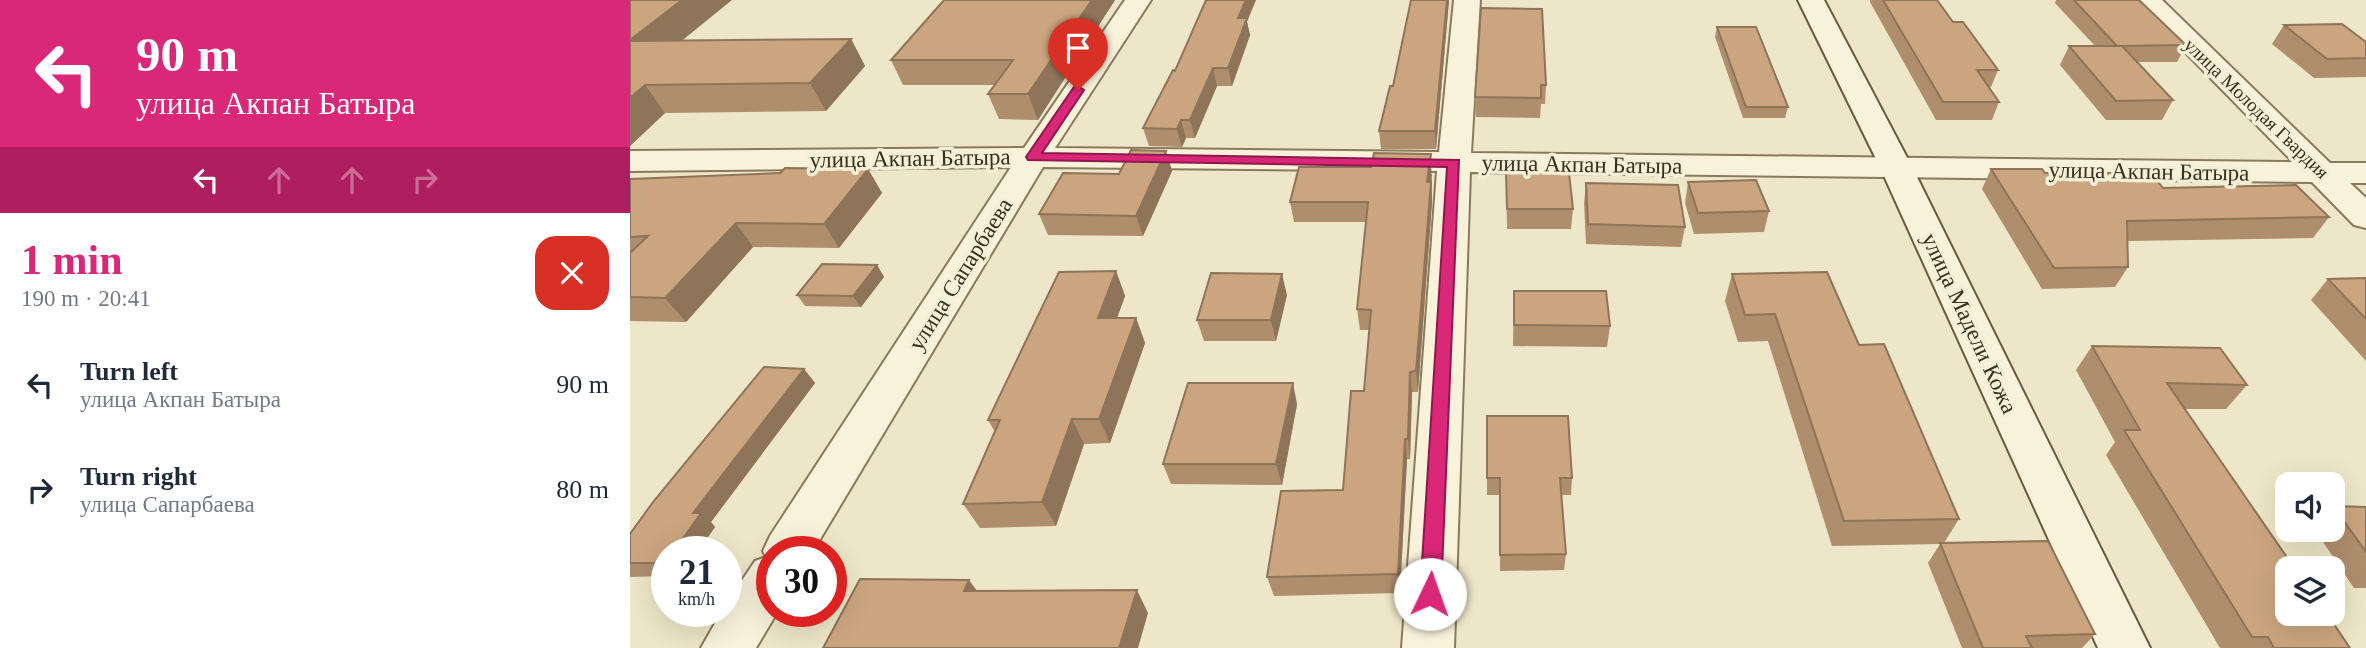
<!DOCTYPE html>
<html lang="en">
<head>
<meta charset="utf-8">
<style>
  body { margin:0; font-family:"Times New Roman",serif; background:#f6f6f7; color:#1f2937; height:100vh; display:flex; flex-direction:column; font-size:26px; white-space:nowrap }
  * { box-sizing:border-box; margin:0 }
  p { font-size:23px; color:#747a83 }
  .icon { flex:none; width:38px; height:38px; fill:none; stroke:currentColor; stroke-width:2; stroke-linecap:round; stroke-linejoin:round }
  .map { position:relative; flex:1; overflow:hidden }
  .side { display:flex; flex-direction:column; background:#fff; width:630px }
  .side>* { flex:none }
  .hud { background:#db2777; color:#fff; overflow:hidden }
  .fabs { position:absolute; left:1645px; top:472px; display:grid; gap:14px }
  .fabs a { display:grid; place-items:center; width:70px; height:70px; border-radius:14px; background:#fff; box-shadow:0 7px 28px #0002; font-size:35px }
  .speed { position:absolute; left:21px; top:536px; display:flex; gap:14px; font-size:35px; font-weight:700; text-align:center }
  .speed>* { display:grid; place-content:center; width:91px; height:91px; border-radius:50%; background:#fff; box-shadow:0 7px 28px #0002; line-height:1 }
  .speed small { font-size:18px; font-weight:400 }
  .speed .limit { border:10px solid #d22; background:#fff; color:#111 }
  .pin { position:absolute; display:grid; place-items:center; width:60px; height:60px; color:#fff; margin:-72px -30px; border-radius:50% 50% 50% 0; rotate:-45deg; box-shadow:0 0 7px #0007 }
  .pin .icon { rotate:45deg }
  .me { position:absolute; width:77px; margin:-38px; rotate:3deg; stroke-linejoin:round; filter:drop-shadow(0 0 5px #0008) }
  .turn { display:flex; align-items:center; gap:24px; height:147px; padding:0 21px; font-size:32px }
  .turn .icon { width:91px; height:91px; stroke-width:2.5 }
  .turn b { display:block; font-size:49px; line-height:60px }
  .lanes { display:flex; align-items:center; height:66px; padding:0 21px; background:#0003; justify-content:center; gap:35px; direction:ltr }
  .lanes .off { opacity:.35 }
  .round { display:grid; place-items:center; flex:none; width:74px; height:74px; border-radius:21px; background:#f6f6f7 }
  .head { display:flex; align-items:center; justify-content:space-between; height:119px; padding:0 21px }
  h1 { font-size:42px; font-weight:700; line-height:52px; color:#db2777 }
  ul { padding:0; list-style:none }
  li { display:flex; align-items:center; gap:21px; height:105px; padding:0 21px }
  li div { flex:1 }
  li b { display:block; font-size:26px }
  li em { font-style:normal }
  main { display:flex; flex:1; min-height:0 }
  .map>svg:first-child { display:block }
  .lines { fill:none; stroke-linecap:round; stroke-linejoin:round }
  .street-casing { stroke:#89795d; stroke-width:4 }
  .secondary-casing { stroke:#6b5a40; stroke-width:4 }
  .street { fill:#f8f2db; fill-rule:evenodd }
  .secondary { fill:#f8f2db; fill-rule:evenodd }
  .wall { fill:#af8e6d }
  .shaded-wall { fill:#8e7459 }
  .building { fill:#cba57f; stroke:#8e7459; stroke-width:2 }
  .route { fill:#db2777; stroke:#8e194d; stroke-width:2 }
  .labels { text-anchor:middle; stroke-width:7; stroke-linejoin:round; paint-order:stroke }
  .far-street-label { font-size:19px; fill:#3a2f20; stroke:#f5efd7 }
  .street-label { font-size:23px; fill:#3a2f20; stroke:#f5efd7 }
</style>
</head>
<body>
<main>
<section class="side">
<div class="hud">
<div class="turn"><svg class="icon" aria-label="left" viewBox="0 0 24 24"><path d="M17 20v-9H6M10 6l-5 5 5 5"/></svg><div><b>90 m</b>улица Акпан Батыра</div></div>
<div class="lanes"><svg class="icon" aria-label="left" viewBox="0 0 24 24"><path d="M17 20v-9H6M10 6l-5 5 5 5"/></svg><svg class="icon off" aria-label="ahead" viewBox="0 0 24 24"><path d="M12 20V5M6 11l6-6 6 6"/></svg><svg class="icon off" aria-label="ahead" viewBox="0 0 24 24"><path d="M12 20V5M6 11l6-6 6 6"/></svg><svg class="icon off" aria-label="right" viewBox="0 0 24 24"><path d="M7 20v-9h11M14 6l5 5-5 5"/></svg></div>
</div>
<div class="head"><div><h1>1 min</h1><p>190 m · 20:41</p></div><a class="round" style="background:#d93025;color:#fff"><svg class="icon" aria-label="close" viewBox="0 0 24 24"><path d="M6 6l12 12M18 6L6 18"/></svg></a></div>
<ul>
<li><svg class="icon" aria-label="left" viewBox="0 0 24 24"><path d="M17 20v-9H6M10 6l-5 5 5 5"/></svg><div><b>Turn left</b><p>улица Акпан Батыра</p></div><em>90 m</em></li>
<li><svg class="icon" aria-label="right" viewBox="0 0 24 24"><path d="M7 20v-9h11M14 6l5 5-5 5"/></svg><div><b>Turn right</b><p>улица Сапарбаева</p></div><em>80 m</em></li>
</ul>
</section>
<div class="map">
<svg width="1736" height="648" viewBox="0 0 1736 648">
  <rect width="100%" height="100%" fill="#eee6c8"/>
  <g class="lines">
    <defs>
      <path id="street" d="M495 0H521L425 148 809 152 824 0H850L841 153 1663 162 1504 0H1532L1700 163H1736V183H1720L1736 198V228L1724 225 1682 182 840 172 824 648H772L807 171 413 167 183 551H142V611H148L126 648H71L92 611H96V604L125 561 136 557 133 551 140 536 381 167 0 171V151L394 148Z"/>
      <path id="secondary" d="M1168 0H1194L1282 167 1520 648H1468L1250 167Z"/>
    </defs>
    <use href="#street" class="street-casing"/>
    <use href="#secondary" class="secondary-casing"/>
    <use href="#street" class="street"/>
    <use href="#secondary" class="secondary"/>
  </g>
  <path class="wall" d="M0 0 52 41 221 39 235 66 196 111 35 113 0 146Z
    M314 0H485L408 120 369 119 358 94 365 85H273L261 60Z
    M781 0H819L806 149H751L749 131 763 86Z
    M1240 0H1307L1323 22 1368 70 1361 87H1359L1369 102 1362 120H1306L1240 2Z
    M1426 0H1509L1556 45 1547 62H1507L1543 100 1532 120H1476L1430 65 1439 46H1465L1425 3Z
    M851 8 916 85 915 104H911L910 118 846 117 845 97Z
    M617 22 620 35 602 86H587L565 138H556L552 147 519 146 513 128 545 71Z
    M1654 25 1736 42V77L1684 78 1642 44Z
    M1087 27 1158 107 1155 118H1113L1085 37Z
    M536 151 542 171 513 236 418 235 409 214Z
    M238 169 252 193 209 248 123 247 56 322 0 321V179L150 173Z
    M1361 169 1415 173 1533 188 1699 217 1683 238 1497 241 1498 267 1485 287 1412 289 1352 189Z
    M876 173 943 209 941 229H877Z
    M802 174 801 183 802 202 788 392H782L780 459H777L770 593 644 596 637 577 713 490 734 391 739 330H730L727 309 736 222H664L660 202Z
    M1058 182 1139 211 1134 232 1064 234 1055 203Z
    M956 183 1055 227 1051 247 956 244 954 203Z
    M247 265 254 277 231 307 175 306 167 295Z
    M486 271 495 296 487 318H506L515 343 480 443 454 444 426 526 350 528 333 504 365 432 358 420Z
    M1102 274 1229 345 1329 519 1314 543 1465 634 1452 648H1332L1298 563 1310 544 1202 546 1138 341 1108 342 1095 301Z
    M1736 278V361L1681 300 1698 279Z
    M884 291 980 326 977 347 883 346Z
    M657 295 646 341H574L567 320Z
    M1462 346 1617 385 1596 409H1555L1720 648H1590L1476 455 1485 442 1446 370Z
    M174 369 185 383 81 522 85 527 68 551H37V576L0 577V534Z
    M667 404 652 485 541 484 533 464Z
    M857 416 942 478 941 495H931L936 554 934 570 870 571V495H857Z
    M1703 506 1736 507V588H1724L1685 530H1703Z"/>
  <path class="shaded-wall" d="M52 0H102L17 69 0 44V40Z
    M462 0H485L408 120 398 94Z
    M616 0H626L617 22 620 35 602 86 598 68 608 18Z
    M817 0H819L806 149 805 131Z
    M221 39 235 66 196 111 180 83Z
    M583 68 587 86 565 138 560 120Z
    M15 85 35 113 0 146V98Z
    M551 120 556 138 552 147 547 129Z
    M536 151 542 171 513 236 506 216Z
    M801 154 802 202 788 392 786 371 797 182Z
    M238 169 252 193 209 248 194 224Z
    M106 223 123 247 56 322 35 298Z
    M247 265 254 277 231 307 223 296Z
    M486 271 495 296 478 343 468 318Z
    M652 274 657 295 646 341 641 320Z
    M506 318 515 343 480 443 469 419Z
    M174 369 185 383 81 522 85 527 68 551H44L63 513Z
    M780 372 782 392 780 459 778 439Z
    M663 383 667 404 652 485 646 464Z
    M442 419 454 444 426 526 412 502Z
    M775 439 777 459 770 593 768 574Z
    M339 580 356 603 334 591Z
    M507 590 518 613 508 648H489Z"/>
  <path class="building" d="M0 0H52L0 40Z
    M314 0H462L398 94H358L383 60H261Z
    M576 0H616L608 18H617L598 68H583L560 120H551L547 129 513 128 543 70 545 71Z
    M781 0H817L805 131H749L760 86H763Z
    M1253 0H1307L1323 22H1333L1368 70H1347L1369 102H1313Z
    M1444 0H1509L1556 45 1487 46Z
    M851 8 912 9 916 85H911V98L845 97Z
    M1712 24 1736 42V58L1697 59 1654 25Z
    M1087 27H1126L1158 107H1116Z
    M221 39 180 83 15 85 0 98V41Z
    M1439 46H1492L1543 100 1486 101Z
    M501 150 536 151 506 216 409 214 433 173 489 174Z
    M744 153 801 154 797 182H801L786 371 780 372 778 439H775L768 574 637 577 651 491 713 490 721 391H734L741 310 727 309 738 202H660L669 167H741Z
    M155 168 238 169 194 224 106 223 35 298 0 297V253L18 236 0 237V179L150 173Z
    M1361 169H1412L1415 173H1521L1533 188 1666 185 1699 217 1497 221 1498 267 1424 268Z
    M876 173H939L943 209H877Z
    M1126 180 1139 211 1068 213 1058 182Z
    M956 183 1048 185 1055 227 958 224Z
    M192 264 247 265 223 296 167 295Z
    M486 271 468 318H506L469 419H442L412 502 333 504 370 420H358L429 272Z
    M1197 272 1229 345 1254 344 1329 519 1214 521 1145 314 1115 315 1102 274Z
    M581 273 652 274 641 320H567Z
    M1736 278V319L1698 279Z
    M884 291H976L980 326 884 325Z
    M1462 346 1590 348 1617 385 1537 383 1665 569H1657V614H1697L1720 648H1644L1638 637H1622L1494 430H1510Z
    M134 367 174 369 63 513H71L44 551H37L36 563H0V534L23 502Z
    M558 383H663L646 464H533Z
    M857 416H938L942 478H930L936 554 870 555V478H857Z
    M1703 506 1736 507V552Z
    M1418 541 1465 634 1396 636 1402 648H1353L1310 543Z
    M230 579 339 580 334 591 507 590 489 648H193Z"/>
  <path class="route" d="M448 86 454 90 412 153 829 160 811 594 808 601 800 603 793 601 790 594 817 167 398 160 396 157 444 87Z"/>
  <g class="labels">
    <g class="far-street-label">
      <text transform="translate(1627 108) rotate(44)" y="7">улица Молодая Гвардия</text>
    </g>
    <g class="street-label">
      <text transform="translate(280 158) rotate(-1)" y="8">улица Акпан Батыра</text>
      <text transform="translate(952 164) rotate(1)" y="8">улица Акпан Батыра</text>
      <text transform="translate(1519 171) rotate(1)" y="8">улица Акпан Батыра</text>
      <text transform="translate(330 274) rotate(-58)" y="8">улица Сапарбаева</text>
      <text transform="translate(1340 323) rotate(65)" y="8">улица Мадели Кожа</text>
    </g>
  </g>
</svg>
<div class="fabs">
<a><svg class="icon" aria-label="sound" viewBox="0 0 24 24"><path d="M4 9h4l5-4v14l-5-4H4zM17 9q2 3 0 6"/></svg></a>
<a><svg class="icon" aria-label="layers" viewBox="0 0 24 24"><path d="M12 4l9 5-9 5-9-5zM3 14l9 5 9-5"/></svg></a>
</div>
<div class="speed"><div>21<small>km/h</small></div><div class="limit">30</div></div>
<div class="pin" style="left:448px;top:90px;background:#d93025"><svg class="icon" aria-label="arrive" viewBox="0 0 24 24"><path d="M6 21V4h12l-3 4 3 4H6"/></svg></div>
<svg class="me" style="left:800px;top:594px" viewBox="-20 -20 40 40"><circle r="19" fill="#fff"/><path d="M0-13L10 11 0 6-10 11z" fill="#db2777"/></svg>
</div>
</main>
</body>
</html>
